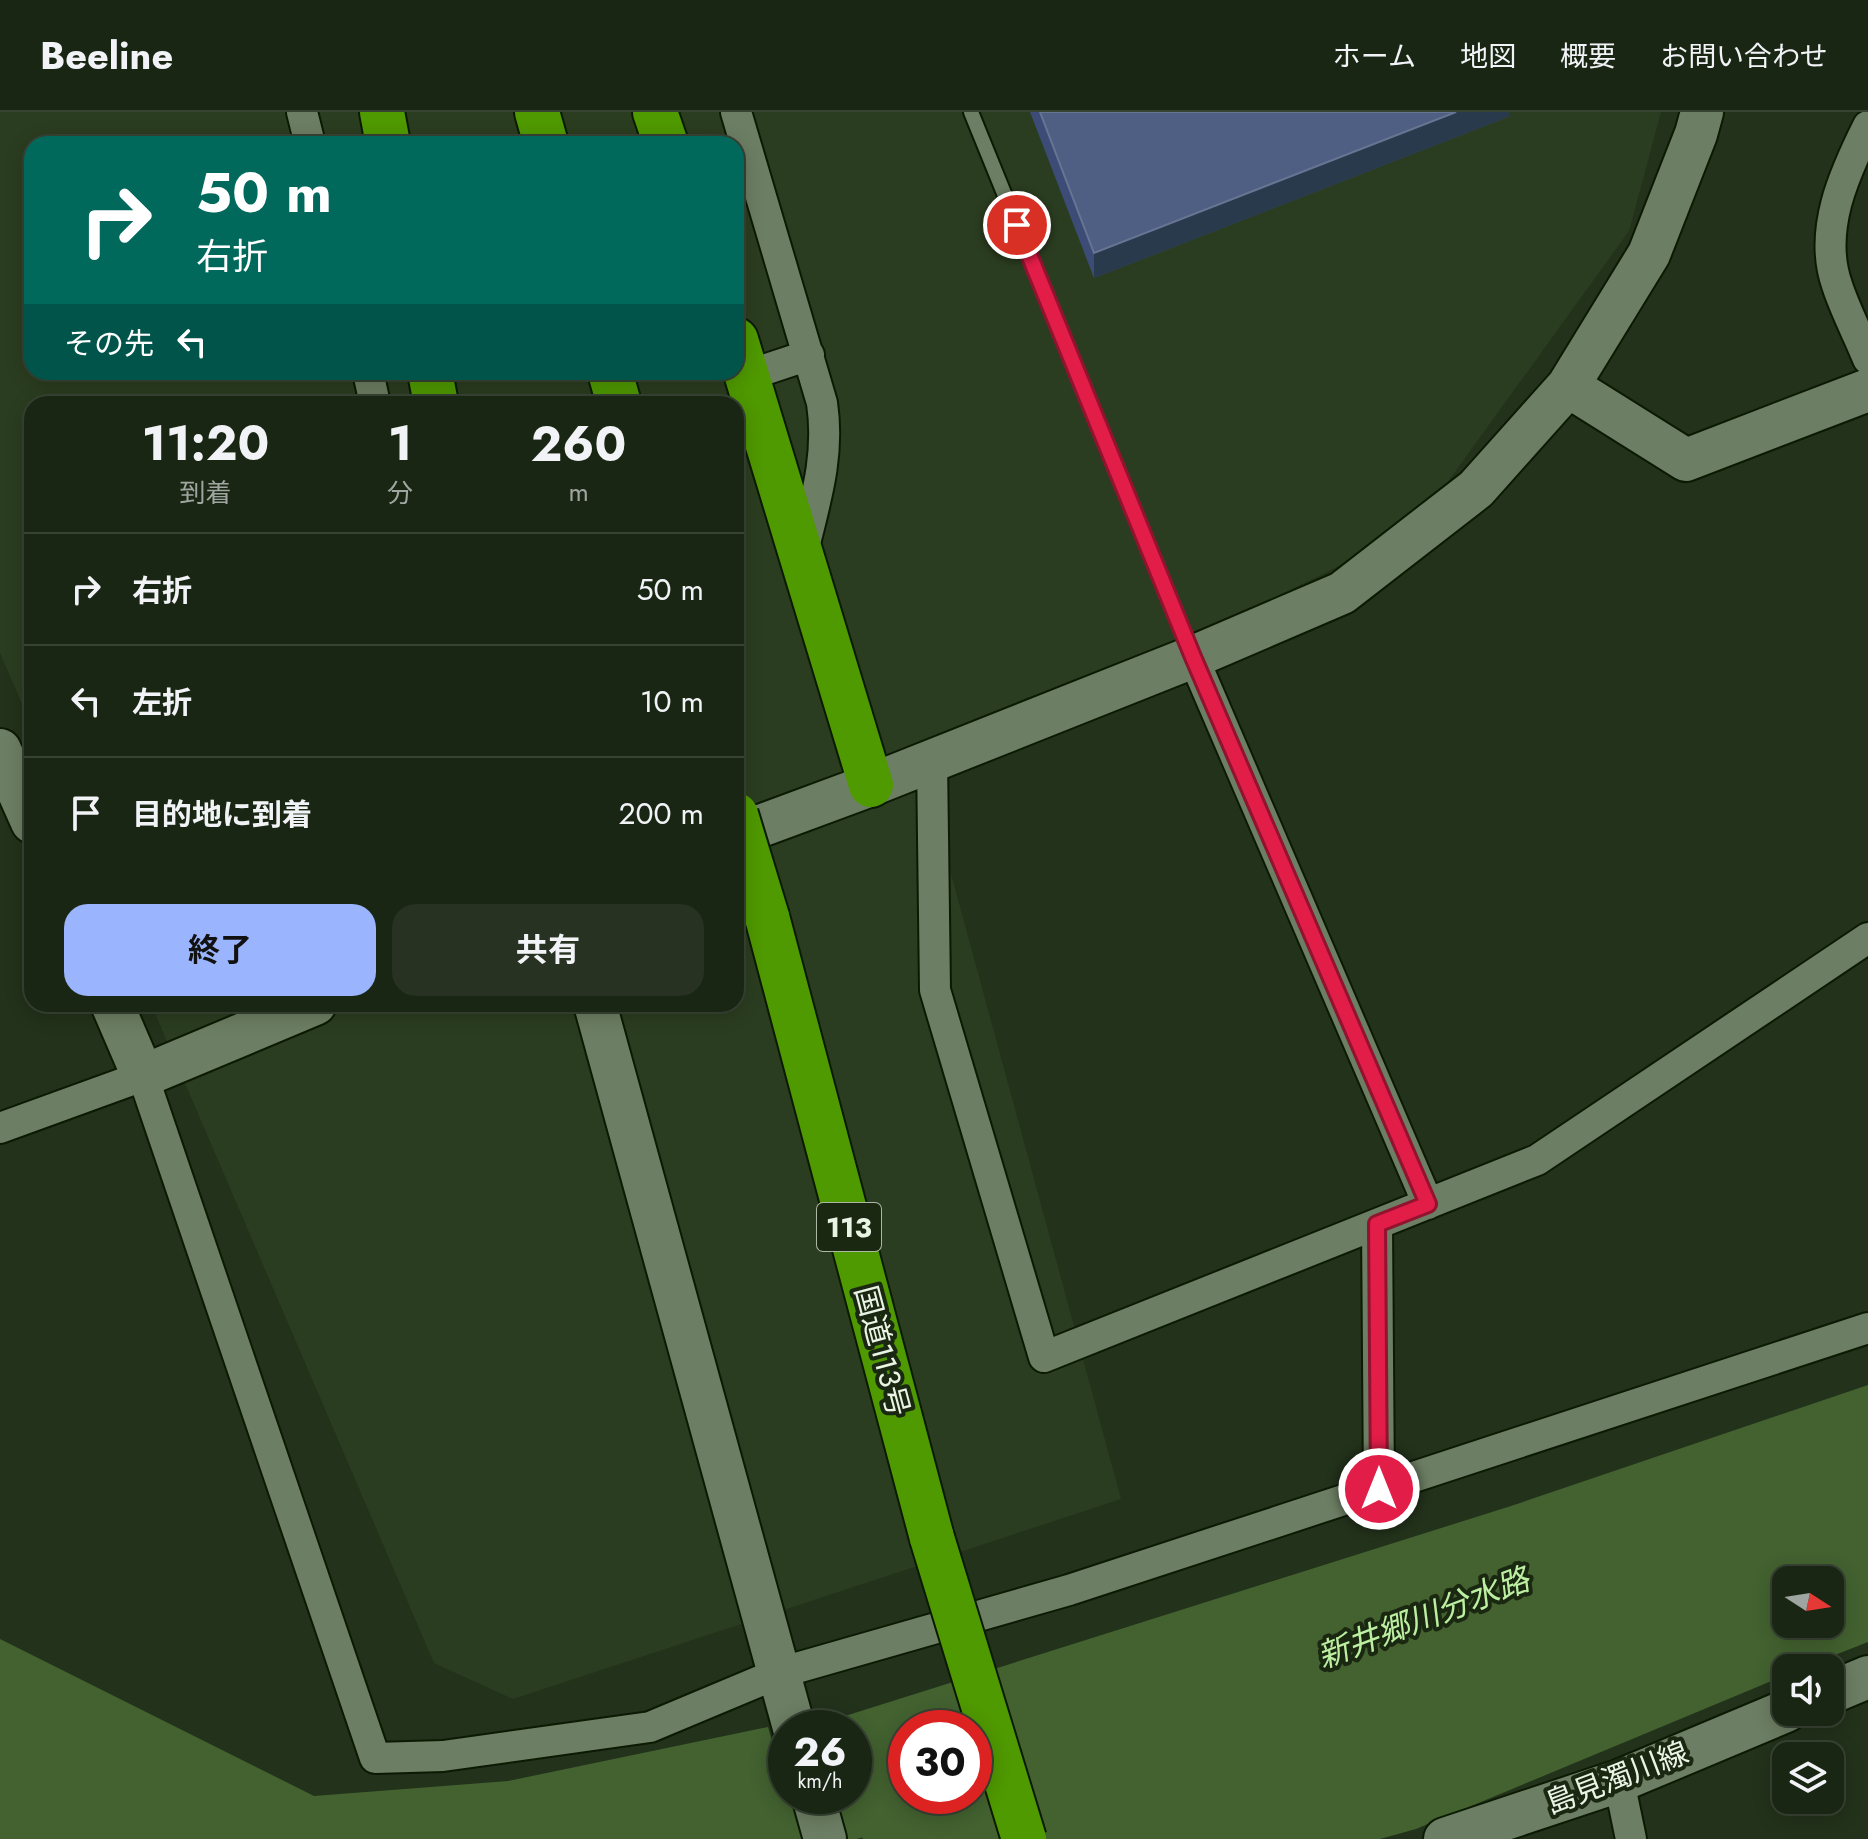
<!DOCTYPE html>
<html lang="ja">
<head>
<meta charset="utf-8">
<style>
  body { margin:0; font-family:Jost,"Noto Sans JP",sans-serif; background:#273222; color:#f1f3f6; height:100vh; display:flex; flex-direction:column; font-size:30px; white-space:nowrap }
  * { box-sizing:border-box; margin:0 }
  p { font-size:26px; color:#9fa5a0 }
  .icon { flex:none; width:44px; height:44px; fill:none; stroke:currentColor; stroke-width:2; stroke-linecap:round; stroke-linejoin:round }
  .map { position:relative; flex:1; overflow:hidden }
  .sheet { position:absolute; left:24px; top:284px; width:720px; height:616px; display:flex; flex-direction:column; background:#1a2614; border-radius:24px; box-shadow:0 4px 20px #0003,0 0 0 2px #384334 }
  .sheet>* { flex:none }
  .top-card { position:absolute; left:24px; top:24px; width:720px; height:244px; border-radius:24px; box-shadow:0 4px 20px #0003,0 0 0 2px #384334; background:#00695c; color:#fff; overflow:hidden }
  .needle { width:52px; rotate:102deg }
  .buttons { position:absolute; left:1772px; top:1454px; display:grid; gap:16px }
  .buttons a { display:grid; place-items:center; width:72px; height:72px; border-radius:16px; background:#1a2614; box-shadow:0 4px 20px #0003,0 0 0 2px #384334; font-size:40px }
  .speed { position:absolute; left:768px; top:1598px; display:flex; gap:16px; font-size:40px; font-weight:700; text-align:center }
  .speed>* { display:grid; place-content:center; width:104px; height:104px; border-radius:50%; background:#1a2614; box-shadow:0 4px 20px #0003,0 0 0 2px #384334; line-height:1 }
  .speed small { font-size:20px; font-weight:400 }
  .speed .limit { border:12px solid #d22; background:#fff; color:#111 }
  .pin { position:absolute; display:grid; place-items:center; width:68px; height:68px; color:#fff; margin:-34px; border:4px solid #fff; border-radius:50%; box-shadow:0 2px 8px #0007 }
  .me { position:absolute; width:88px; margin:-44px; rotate:0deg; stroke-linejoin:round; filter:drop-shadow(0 0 6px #0008) }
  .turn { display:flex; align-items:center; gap:28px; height:168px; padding:0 40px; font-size:36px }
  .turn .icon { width:104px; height:104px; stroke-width:2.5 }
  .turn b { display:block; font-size:56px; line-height:68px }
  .then { display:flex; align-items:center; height:76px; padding:0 40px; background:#0003; gap:16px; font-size:30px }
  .eta { display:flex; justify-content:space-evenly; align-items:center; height:136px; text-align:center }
  .eta b { font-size:48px; font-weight:700; line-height:56px }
  .button { display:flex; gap:16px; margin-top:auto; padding:16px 40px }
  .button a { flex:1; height:92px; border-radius:24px; background:#9ab5fd; color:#111; font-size:32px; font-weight:700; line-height:92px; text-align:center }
  .button a+a { background:#273222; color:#f1f3f6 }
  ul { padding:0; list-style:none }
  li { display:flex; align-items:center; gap:24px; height:112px; padding:0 40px; border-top:2px solid #384334 }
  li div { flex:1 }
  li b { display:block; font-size:30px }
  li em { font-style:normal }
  header { display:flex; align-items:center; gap:48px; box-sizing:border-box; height:112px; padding:0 40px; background:#1a2614; border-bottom:2px solid #384334 }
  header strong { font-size:38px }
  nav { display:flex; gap:44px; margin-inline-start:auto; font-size:28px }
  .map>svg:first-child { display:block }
  .built { fill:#2b3d20; fill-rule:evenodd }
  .water { fill:#436230; fill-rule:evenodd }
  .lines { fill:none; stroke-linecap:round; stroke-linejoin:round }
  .river { stroke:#436230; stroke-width:62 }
  .lane-casing { stroke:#0c1a04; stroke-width:18 }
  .street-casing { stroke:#0c1a04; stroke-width:34 }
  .secondary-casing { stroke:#0c1a04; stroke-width:46 }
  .highway-casing { stroke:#0c1a04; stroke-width:48 }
  .lane { stroke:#6c7e63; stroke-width:14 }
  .street { stroke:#6c7e63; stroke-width:30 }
  .secondary { stroke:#6c7e63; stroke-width:42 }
  .highway { stroke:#4f9901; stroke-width:44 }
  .highway-bridge-casing { stroke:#0c1a04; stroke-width:48; stroke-linecap:butt }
  .highway-bridge { stroke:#4f9901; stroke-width:44 }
  .wall { fill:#3c4c77 }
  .shaded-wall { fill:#2a3a4d }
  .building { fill:#4f5e83; stroke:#677592; stroke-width:2 }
  .route-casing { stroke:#92132f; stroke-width:20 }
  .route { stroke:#e11d48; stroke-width:14 }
  .labels { text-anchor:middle; stroke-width:8; stroke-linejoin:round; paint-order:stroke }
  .shield { fill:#1a2811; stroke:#acb7a5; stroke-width:2 }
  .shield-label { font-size:28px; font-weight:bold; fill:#eaf4e5 }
  .street-label { font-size:30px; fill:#eaf4e5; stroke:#1a2811 }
  .water-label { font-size:32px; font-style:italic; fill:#bdefa2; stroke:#1a2811 }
</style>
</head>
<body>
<header>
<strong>Beeline</strong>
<nav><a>ホーム</a><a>地図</a><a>概要</a><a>お問い合わせ</a></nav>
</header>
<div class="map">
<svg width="1868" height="1727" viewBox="0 0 1868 1727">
  <rect width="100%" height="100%" fill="#23321b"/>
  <path class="built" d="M0 0H1661L1629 119 1447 371 1345 451 1204 520 916 633 1121 1387 513 1587 434 1551 151 892H736V292H32V615L0 541ZM32 32H736V260H32Z"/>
  <path class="water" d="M1868 1273V1530L1802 1556H1786V1563L1416 1717 1380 1727H863L849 1684H854V1616H828L826 1610 1511 1394ZM1786 1468H1830V1512H1786ZM906 1616H974V1684H906Z
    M0 1527 314 1684 508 1669 768 1615 800 1727H0Z"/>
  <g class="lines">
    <path class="river" d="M734 1727 906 1682"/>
    <defs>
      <path id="lane" d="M971 0 1191 541"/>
      <path id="street" d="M302 0 310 32
        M736 0 822 291C830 345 815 390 802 443
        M1868 14C1844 62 1818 119 1837 173 1845 198 1858 222 1868 247
        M368 260 375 292
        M749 263 809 243
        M1193 545 1428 1092
        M932 648 935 878 1044 1245 1537 1048 1868 826
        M0 1016 143 964 375 1646 443 1644 650 1615 779 1561 1069 1478 1868 1216
        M1377 1112 1379 1377
        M1619 1669 1631 1727"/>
      <path id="secondary" d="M1568 274 1686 348 1868 278
        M0 638 32 710
        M736 723 871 673 1193 545 1342 481 1476 377 1568 274 1649 142 1696 22 1702 0
        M112 892 143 964 315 892
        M595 892 794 1616
        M1830 1581 1868 1565
        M813 1684 825 1727
        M1445 1727 1619 1669 1786 1599"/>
      <path id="highway" d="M382 0 388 32
        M537 0 546 32
        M655 0 666 32
        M736 228 871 673
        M430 260 436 292
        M610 260 619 292
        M767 805 932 1426"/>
    </defs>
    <use href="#lane" class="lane-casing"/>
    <use href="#street" class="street-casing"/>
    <use href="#secondary" class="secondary-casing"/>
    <use href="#highway" class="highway-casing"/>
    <use href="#lane" class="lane"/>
    <use href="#street" class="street"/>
    <use href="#secondary" class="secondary"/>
    <use href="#highway" class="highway"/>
    <defs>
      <path id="highway-bridge" d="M736 703 767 805
        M932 1426 1024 1727"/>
    </defs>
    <use href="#highway-bridge" class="highway-bridge-casing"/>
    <use href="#highway-bridge" class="highway-bridge"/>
  </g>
  <path class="wall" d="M1030 0H1510V4L1094 166Z"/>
  <path class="shaded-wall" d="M1456 0H1510V4L1094 166V141Z"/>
  <path class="building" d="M1040 0H1456L1094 141Z"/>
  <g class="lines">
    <defs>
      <path id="route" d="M1017 113 1193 545 1428 1092 1377 1112 1379 1377"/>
    </defs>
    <use href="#route" class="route-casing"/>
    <use href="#route" class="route"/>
  </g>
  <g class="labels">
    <rect class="shield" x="817" y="1091" width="64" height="48" rx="6"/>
    <g class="shield-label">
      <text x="849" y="1125">113</text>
    </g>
    <g class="street-label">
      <text transform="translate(882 1239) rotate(75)" y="10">国道113号</text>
      <text transform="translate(1617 1666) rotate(-21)" y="10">島見濁川線</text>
    </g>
    <g class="water-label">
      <text transform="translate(1423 1506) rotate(-21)" y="11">新井郷川分水路</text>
    </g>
  </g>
</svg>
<div class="buttons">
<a><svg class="needle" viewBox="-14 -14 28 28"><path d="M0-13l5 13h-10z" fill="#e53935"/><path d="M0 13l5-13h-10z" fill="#9fa5a0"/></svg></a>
<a><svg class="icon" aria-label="sound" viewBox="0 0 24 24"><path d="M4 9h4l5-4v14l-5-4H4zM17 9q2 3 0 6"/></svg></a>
<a><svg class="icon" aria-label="layers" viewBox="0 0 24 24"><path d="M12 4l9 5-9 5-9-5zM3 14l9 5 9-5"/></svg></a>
</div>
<div class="speed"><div>26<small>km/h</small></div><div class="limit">30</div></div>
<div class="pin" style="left:1017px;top:113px;background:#d93025"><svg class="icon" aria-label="arrive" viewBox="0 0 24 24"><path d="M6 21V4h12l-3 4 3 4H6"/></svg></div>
<svg class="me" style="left:1379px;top:1377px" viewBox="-20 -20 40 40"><circle r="17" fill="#e11d48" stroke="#fff" stroke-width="3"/><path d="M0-11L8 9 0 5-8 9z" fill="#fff"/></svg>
<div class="top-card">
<div class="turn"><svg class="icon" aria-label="right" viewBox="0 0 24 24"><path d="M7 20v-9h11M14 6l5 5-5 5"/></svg><div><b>50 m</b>右折</div></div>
<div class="then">その先<svg class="icon" aria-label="left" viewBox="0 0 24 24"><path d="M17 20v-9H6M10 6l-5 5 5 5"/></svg></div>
</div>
<section class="sheet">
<div class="eta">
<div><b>11:20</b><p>到着</p></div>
<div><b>1</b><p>分</p></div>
<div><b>260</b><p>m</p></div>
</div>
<ul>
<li><svg class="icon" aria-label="right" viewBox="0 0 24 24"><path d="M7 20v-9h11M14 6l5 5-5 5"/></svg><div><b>右折</b></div><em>50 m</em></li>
<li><svg class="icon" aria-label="left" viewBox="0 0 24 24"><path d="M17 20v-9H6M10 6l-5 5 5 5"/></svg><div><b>左折</b></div><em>10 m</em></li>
<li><svg class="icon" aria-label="arrive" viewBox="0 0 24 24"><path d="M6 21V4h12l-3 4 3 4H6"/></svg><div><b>目的地に到着</b></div><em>200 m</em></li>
</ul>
<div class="button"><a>終了</a><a>共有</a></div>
</section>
</div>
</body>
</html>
